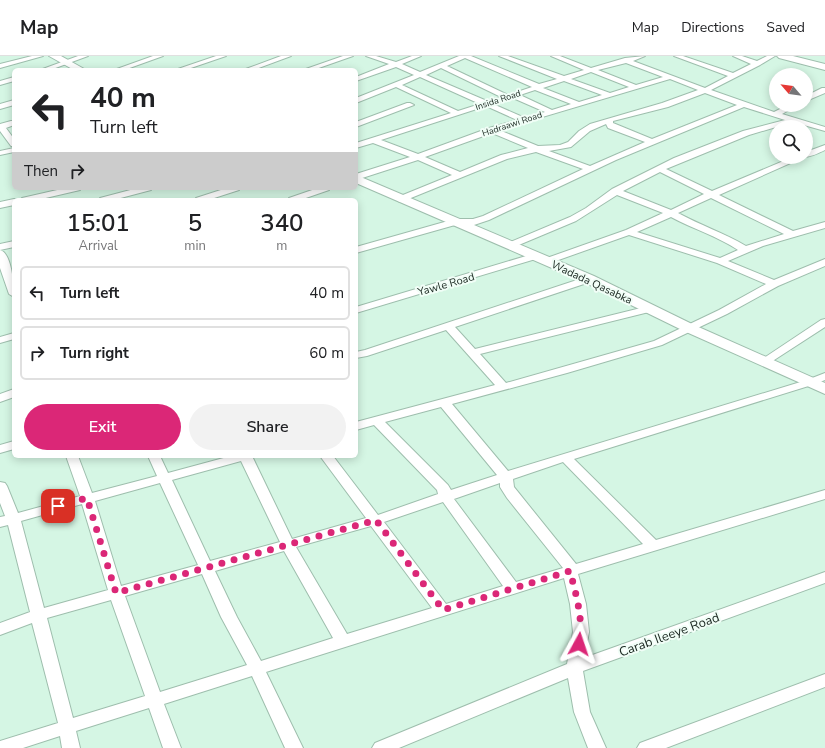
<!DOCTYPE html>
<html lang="en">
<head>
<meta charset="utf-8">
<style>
  body { margin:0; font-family:"Nunito Sans",sans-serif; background:#f2f2f2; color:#202124; height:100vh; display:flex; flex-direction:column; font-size:15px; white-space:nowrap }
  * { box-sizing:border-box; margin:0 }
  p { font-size:13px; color:#757577 }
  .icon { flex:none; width:22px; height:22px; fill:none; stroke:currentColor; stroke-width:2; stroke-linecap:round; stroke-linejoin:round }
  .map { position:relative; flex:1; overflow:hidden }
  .details { position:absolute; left:12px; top:142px; width:346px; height:260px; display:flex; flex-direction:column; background:#fff; border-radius:6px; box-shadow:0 2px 10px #0003 }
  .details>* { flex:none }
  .hud { position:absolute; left:12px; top:12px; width:346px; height:122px; border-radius:6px; box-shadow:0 2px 10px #0003; background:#fff; color:#202124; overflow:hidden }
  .needle { width:26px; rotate:298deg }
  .tools { position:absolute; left:769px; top:12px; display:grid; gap:8px }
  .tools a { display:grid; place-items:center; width:44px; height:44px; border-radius:50%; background:#fff; box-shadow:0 2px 10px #0003; font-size:20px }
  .pin { position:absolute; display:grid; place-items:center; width:34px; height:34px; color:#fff; margin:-17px; border-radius:8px; box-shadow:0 2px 6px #0006 }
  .me { position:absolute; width:44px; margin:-22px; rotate:5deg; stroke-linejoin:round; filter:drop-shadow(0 0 3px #0008) }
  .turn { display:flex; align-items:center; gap:14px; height:84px; padding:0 12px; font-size:18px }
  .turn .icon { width:52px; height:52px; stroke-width:2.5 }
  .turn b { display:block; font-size:28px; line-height:34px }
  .then { display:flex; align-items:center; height:38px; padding:0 12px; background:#0003; gap:8px; font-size:15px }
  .eta { display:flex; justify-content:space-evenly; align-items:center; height:68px; text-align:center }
  .eta b { font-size:24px; font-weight:600; line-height:28px }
  .button { display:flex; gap:8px; margin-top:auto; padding:8px 12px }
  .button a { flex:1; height:46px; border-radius:24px; background:#db2777; color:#fff; font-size:16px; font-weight:600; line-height:46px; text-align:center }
  .button a+a { background:#f2f2f2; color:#202124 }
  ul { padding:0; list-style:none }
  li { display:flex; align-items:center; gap:12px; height:54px; margin:0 8px 6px; padding:0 4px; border:2px solid #e0e0e0; border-radius:6px }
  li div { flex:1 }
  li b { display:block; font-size:15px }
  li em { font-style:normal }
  header { display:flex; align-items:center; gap:24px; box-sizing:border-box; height:56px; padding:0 20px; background:#fff; border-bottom:1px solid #e0e0e0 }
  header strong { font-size:19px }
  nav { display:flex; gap:22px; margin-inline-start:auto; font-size:14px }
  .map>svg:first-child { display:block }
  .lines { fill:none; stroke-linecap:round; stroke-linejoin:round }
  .street-casing { stroke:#9ebead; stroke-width:2 }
  .secondary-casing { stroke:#9ebead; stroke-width:2 }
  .street { fill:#fff; fill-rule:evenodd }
  .secondary { fill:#fff; fill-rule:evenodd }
  .route { stroke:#db2777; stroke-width:7; stroke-dasharray:0 12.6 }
  .labels { text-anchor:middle; stroke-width:4; stroke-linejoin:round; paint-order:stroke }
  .far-street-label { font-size:9px; fill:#1a2720; stroke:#f1fef7 }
  .street-label { font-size:11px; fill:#1a2720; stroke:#f1fef7 }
  .near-street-label { font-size:13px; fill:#1a2720; stroke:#f1fef7 }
</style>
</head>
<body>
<header>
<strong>Map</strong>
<nav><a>Map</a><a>Directions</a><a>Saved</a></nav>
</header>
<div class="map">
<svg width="825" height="692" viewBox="0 0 825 692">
  <rect width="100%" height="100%" fill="#d5f6e4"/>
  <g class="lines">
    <defs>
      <path id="street" d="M32 0H43L0 12V8Z
        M78 0H88L50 14H40Z
        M153 0H163L124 14H114Z
        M216 0H226L185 14H175Z
        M281 0H291L253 14H243Z
        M343 0H353L313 14H303Z
        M366 0H376L396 6 412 0H421L402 8 420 16 459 0H471L539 28 557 23 499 0H508L564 20 584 14 551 0H560L591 12 625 2 645 0 633 5 705 32 728 20 674 0H683L733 17 751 8 733 0H742L757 5 767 0H775L760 9 711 34 774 56 788 49H798L782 58 825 71V75L793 66 749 79 666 113 712 135 793 101H806V96L825 89V94C819 97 811 101 804 101L719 139 793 175 825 166V172L763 190 728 205 774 224 825 203V210L778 230 727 258 662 289 567 317 452 348 508 415 807 324 825 317V324L815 328 574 403 656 484 825 434V443L578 518 586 548 589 576 584 602 825 516V527L583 615 590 656 606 692H588L574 656 568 622 399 692H372L375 687 567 608 573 576 570 548 564 522 266 616 303 692H285L252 620 164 648 181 692H163L149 652 76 675 80 692H62L60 680 23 692H0V685L58 667 32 567 0 579V567L30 556 8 469 0 471V461L5 460 0 447V426L5 427 7 430 18 457 80 440 66 400H78L92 437 157 420 148 400H160L168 417 231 400H252L292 483 366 462 320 400H333L378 459 438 438 437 434 374 369 356 374V366L495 329 446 274 367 300 356 302V296L365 294 589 220 594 223 593 225 455 271 475 293 649 250 654 253 653 255 480 298 506 327 654 285 719 254 766 228 717 207 629 179 550 207H544L542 205 544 203 626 174 663 157 617 139 576 165 514 191 511 192 506 189 508 187 570 161 586 152 612 133 674 102 743 75 785 64 744 51 616 104 489 164 474 169H455L356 197V191L455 163H473L483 160 583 113 536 96 507 103 401 146 398 145 397 143 398 141 452 119 418 104 356 124V118L410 101 373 87 356 92V87L451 57 396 31 356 47V42L414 19 396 11 356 25V21L389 8ZM465 2 532 31 508 39 447 10ZM626 7 663 21 636 29 598 14ZM441 12 501 41 487 45 426 19ZM591 16 629 31 610 37 571 23ZM420 21 480 48 458 55 402 29ZM670 23 698 34 662 47 590 68 579 75 568 86 560 89 538 90 499 74ZM564 25 602 39 579 46 543 32ZM535 34 571 48 552 54 520 39ZM705 37 737 49 652 83 613 67V65L668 51ZM513 42 545 56 525 62 493 48ZM486 50 517 64 489 72 418 98 381 84ZM606 68 608 72 645 86 590 110 549 95 571 91 590 75ZM492 77 528 92 501 99 460 116 425 101ZM660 116 704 138 671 154 623 135ZM711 142 784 178 746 190C724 177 700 169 678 157ZM671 161C693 173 717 180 738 194L720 202 637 176ZM441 351 497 419 451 434 448 429 385 366ZM241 405 280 486 210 505 172 424ZM563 406 643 488 576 508 514 431 513 423ZM160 427 198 509 121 530 95 445ZM500 427V431L507 442 563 512 516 526 454 443ZM443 446 503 530 446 548 384 466ZM82 448 108 534 44 552 21 465ZM371 470 432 552 347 578 296 491ZM284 495 333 582 261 605 237 561 215 515ZM202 518 221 561 247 609 160 636 125 540ZM111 544 145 640 73 662 47 562Z
        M14 21V25L0 29V25Z
        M822 32H825V37L806 45V40Z
        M14 44V49L0 53V48Z
        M407 47H410L414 49 356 71V66Z
        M11 65H14V69L6 72 14 83V90H11L0 75V68Z
        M14 92V96L0 99V95Z
        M66 132H81L80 134 37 144H21L22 142Z
        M138 132H152L151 134 113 144H99L100 142Z
        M227 132H240L239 134 208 144H195L196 142Z
        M318 132H330L329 134 300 144H288L289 142Z
        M14 143 17 144H14V149L0 152V146Z
        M14 185V191L0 194V188Z
        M0 194C12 197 14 231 14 241L9 238 0 212Z
        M536 197 539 198 541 200 539 202 356 257V251Z
        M825 263V271L768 308H760L758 306 821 264Z
        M14 277V283L0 287V281Z
        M14 333V341L0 346V338Z
        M14 385V393L0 397V389Z
        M825 618V631L666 692H637L640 687Z"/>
      <path id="secondary" d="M49 0H61L86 14H74Z
        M777 0H793L825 8V14L779 2Z
        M356 119 594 220 694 269 825 327V338L684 275 584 226 356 127Z"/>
    </defs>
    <use href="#street" class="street-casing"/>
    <use href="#secondary" class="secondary-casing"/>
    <use href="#street" class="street"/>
    <use href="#secondary" class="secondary"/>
  </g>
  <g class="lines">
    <path class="route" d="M58 450 87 442 116 537 376 464 443 554 570 515C576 539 584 564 579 588"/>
  </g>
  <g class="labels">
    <g class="far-street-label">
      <text transform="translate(498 44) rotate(-18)" y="3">Insida Road</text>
      <text transform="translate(512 68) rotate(-18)" y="3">Hadraawi Road</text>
    </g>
    <g class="street-label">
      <text transform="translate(592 226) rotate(25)" y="4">Wadada Qasabka</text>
      <text transform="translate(446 228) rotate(-16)" y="4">Yawle Road</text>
    </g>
    <g class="near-street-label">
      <text transform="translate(669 578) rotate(-20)" y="5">Carab Ileeye Road</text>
    </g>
  </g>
</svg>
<div class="tools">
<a><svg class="needle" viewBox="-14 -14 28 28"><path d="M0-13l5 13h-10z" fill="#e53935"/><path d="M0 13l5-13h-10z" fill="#757577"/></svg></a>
<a><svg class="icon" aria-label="search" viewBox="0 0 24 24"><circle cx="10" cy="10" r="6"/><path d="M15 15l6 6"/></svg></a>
</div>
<div class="pin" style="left:58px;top:450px;background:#d93025"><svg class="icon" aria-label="arrive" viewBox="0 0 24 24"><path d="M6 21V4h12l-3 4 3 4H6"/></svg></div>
<svg class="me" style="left:579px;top:588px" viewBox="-20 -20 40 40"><path d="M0-17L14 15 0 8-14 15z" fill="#db2777" stroke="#fff" stroke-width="4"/></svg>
<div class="hud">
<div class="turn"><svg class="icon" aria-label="left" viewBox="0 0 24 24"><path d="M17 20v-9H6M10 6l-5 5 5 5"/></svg><div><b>40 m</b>Turn left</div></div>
<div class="then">Then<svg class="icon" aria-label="right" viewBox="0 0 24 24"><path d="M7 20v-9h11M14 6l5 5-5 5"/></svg></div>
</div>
<section class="details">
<div class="eta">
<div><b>15:01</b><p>Arrival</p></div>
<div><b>5</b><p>min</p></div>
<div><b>340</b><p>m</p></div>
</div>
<ul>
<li><svg class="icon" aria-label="left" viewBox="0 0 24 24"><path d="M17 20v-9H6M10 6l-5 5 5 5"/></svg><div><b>Turn left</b></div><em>40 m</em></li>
<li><svg class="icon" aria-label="right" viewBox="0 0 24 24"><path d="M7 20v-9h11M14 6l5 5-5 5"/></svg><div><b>Turn right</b></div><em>60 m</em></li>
</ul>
<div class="button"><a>Exit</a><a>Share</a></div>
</section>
</div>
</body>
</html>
